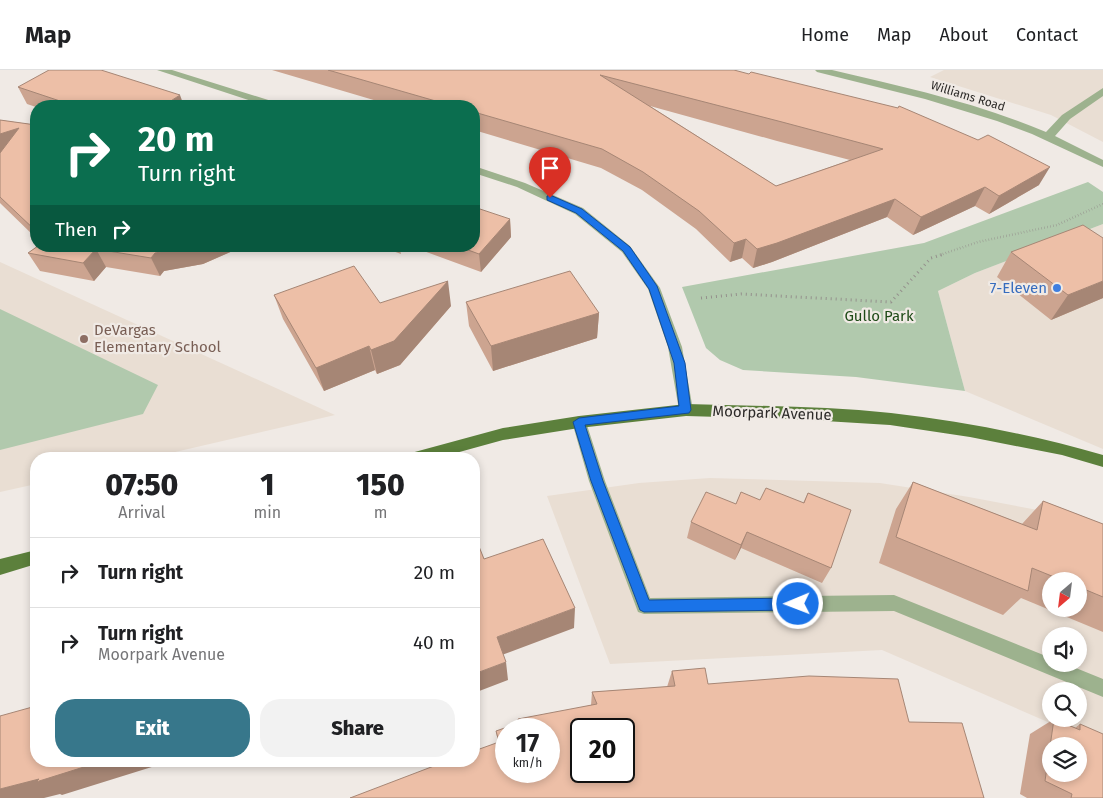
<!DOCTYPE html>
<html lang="en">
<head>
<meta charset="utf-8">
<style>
  body { margin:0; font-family:"Fira Sans",sans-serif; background:#f2f2f2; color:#202124; height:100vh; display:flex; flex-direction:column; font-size:19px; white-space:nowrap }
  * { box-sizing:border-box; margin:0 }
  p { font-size:16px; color:#757577 }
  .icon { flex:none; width:28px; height:28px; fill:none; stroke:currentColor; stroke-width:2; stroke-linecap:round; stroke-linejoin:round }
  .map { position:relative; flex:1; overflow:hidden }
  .side { position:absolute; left:30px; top:382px; width:450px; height:315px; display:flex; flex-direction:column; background:#fff; border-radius:20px; box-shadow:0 2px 8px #0003 }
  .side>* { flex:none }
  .banner { position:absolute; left:30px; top:30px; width:450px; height:152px; border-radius:20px; box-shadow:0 2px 8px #0003; background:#0b6e4f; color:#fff; overflow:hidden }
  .needle { width:32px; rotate:208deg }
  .fabs { position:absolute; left:1042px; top:502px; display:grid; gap:10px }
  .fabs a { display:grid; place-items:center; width:45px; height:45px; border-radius:50%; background:#fff; box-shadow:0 2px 8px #0003; font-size:25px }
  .speed { position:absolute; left:495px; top:648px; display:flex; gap:10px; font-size:25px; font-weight:700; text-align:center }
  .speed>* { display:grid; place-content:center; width:65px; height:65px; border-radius:50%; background:#fff; box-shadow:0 2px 8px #0003; line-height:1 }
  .speed small { font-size:12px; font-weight:400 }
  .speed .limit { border:2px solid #111; border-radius:8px; background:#fff; color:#111 }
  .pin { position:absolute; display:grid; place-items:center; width:42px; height:42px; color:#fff; margin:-51px -21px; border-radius:50% 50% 50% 0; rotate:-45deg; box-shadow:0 0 5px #0007 }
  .pin .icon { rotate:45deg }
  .me { position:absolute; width:55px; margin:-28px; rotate:269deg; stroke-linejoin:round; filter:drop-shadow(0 0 4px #0008) }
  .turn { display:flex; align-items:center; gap:18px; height:105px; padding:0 25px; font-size:22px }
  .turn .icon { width:65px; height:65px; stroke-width:2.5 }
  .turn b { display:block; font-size:35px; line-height:42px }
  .then { display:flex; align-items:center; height:48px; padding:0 25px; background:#0003; gap:10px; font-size:19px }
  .eta { display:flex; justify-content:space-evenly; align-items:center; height:85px; text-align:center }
  .eta b { font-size:30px; font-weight:800; line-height:35px }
  .button { display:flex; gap:10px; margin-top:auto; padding:10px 25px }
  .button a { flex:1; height:58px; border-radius:20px; background:#37778b; color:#fff; font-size:20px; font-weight:800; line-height:58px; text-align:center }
  .button a+a { background:#f2f2f2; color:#202124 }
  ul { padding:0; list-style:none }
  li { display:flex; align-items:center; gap:15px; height:70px; padding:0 25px; border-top:1px solid #e0e0e0 }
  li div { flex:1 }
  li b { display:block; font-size:19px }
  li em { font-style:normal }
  header { display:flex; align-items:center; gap:30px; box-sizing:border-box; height:70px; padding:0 25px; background:#fff; border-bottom:1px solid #e0e0e0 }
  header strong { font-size:24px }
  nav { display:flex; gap:28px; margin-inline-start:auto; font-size:18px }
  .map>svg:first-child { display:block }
  .built { fill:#e9ded3; fill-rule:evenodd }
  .green { fill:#b1c9ad }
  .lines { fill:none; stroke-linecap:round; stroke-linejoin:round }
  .path-far1 { stroke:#94908c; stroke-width:2.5; stroke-dasharray:0.5 2.5; stroke-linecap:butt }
  .path { stroke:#94908c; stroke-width:3; stroke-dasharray:1 4; stroke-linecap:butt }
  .minor { fill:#9db28e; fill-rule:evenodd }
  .major { fill:#5c803c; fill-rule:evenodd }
  .wall { fill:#cca490; fill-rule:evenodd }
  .shaded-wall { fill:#a68675 }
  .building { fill:#edbfa7; stroke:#a68675; fill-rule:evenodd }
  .route { fill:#1a73e8; stroke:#114b97 }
  .shop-dot { fill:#3f7fe0; stroke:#f0eae5; stroke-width:2 }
  .education-dot { fill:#8d6e63; stroke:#f0eae5; stroke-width:2 }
  .labels { text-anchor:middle; stroke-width:4.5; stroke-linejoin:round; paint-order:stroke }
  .far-street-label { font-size:12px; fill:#2d2b29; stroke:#f0eae5 }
  .shop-label { font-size:15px; fill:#366cbe; stroke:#f0eae5; text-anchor:end }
  .park-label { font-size:15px; fill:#1e4a17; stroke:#f0eae5 }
  .education-label { font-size:15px; fill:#785e54; stroke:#f0eae5; text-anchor:start }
  .street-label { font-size:15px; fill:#2d2b29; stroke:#f0eae5 }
</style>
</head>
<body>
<header>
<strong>Map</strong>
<nav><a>Home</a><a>Map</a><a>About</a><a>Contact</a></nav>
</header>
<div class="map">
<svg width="1103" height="728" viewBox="0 0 1103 728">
  <rect width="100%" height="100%" fill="#f0eae5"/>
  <path class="built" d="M944 0H1103V72L1051 45 930 7Z
    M1103 154V379L965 321 938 221 975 203Z
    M0 192 335 345 145 389H36V414L0 422Z
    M710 408 880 413 969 427 1080 448 1103 455V676L882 580 610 594 547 426 639 413ZM1051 511H1079V539H1051ZM1051 566H1079V594H1051ZM1051 621H1079V649H1051Z"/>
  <path class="green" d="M1088 112 1103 122V154L975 203 938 221 965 321 856 307 743 300 720 290 706 278 682 217 924 173Z
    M0 239 158 315 143 344 0 380Z"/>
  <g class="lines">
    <path class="path-far1" d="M940 185 978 172 1057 155 1103 134"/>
    <path class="path" d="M701 228 741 224 891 232 931 188 944 184"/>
    <path class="minor" d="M157 0H172L281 34 282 36H267Z
      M815 0H832C904 17 978 33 1046 62L1062 45 1103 18V26L1070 49 1055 66 1103 90V97L1032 64 997 51 925 29 817 2Z
      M474 96 525 113 583 138 630 176 660 218 682 277 693 340 691 344 686 346 681 344 679 340 668 277 648 219 622 182 575 144 517 117 474 103Z
      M579 346 584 348 586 352 605 411 650 528 894 525 1051 588V594H1066L1103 609V627L894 541 644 544 638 542 589 411 572 352 574 348Z"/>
    <path class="major" d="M686 334C754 336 823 336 891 343 962 351 1034 365 1103 385V397L1062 385 970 367 890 355 792 349 686 346 579 358 503 370 434 389H403L406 385 411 383 503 358 579 346Z
      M36 480V494L0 505V489Z"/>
  </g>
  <path class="wall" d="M272 0H734L1039 115 989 144 975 136 913 165 887 147 772 192 753 198 742 188 730 192 696 159 642 120 601 98 474 60V36H394ZM650 36 777 71 850 90 776 116Z
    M18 17 184 36H36V37L27 34Z
    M0 50 36 55V168L0 133Z
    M510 149 511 167 481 202 410 176H474Z
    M38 176H244L203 194 164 201 160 206 106 197 94 211 40 201 28 183Z
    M379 176H399L401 184Z
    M1011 182 1103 228 1051 250 997 207Z
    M274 225 380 233 451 236 400 295 377 304 375 300 324 321 283 249Z
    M466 232 599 243 597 268 493 301 469 256Z
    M913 412 1022 454 1043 431 1103 454V562L1021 528 1003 545 879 493 896 439ZM1051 511H1079V539H1051Z
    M808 423 831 498 822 513 741 478 735 490 687 468 691 452 736 434 803 433Z
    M672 601 708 614 498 672 496 661 591 635 592 622 667 617Z
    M1054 649 1075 658 1080 654 1103 728H1027L1020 724 1030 664Z"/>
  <path class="shaded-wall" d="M180 25 184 36H163Z
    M19 58 0 85V64Z
    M1050 97 1039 115 989 144 999 126Z
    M985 117 975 136 913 165 921 147Z
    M895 129 887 147 772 192 753 198 757 179Z
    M510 149 511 167 481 202 479 184Z
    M746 169 742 188 730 192 734 173Z
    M196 176H244L203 194 164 201 160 206 151 188 155 183Z
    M96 179 106 197 94 211 83 193Z
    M448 211 451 236 400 295 377 304 371 280Z
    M1103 211V228L1051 250 1068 225Z
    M599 243 597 268 493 301 491 276Z
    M369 276 375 300 324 321 316 298Z
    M747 462 741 478 735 490 741 475Z
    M575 538 574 558 499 586 497 567Z
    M506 592 508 610 474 623V604Z
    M103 691H171L62 725 60 724 44 728H0V719Z
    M189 691H203L194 695Z"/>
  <path class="building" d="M49 0H101L180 25 163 36H75L18 17Z
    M328 0H734L749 4 751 2 898 38 899 36 978 70 988 65 1050 97 999 126 985 117 921 147 895 129 777 173 757 179 746 169 734 173 699 141 643 102 602 79 474 42V36H453ZM600 5 782 52 883 79 776 116Z
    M0 50 36 55V161L0 127V83L19 58 0 64Z
    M474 137 510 149 479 184 457 176H474Z
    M1083 155 1103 168V211L1068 225 1011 182Z
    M38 176H196L155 183 151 188 96 179 83 193 28 183Z
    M354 196 380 233 448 211 394 271 371 280 369 276 316 298 274 225Z
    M570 201 599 243 491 276 466 232Z
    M913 412 1037 460 1043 431 1103 454V527L1079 517V511H1064L1032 498 1028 521 896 467Z
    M766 418 804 433 808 423 851 440 831 498 747 462 741 475 691 452 706 422 736 434 741 422 760 430Z
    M474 464 484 489 543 469 575 538 497 567 506 592 474 604Z
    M705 598 708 614 809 606 898 609 909 652 962 653 984 728H350L447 691H474V681L499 672 496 661 519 653 518 649 597 634 592 622 675 616 672 601ZM506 659H549V701H506ZM581 659H624V701H581Z
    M36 636V691H103L36 712 39 709 0 719V646Z
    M1054 649 1080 660V654L1103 664V728H1071L1072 724 1045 711ZM1051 676H1079V704H1051Z"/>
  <path class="route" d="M550 125 582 139 630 177 657 216 685 293 691 340 689 343 585 355 603 411 649 530 798 528 803 530 805 534 803 538 798 540 644 542 640 540 591 411 573 352 579 348 679 336 674 293 649 219 623 181 576 143 547 130V126Z"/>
  <circle class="shop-dot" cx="1057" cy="218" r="5"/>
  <circle class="education-dot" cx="84" cy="269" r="5"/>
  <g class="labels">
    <g class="far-street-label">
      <text transform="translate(968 26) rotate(17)" y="4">Williams Road</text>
    </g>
    <g class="shop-label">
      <text x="1047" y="223">7-Eleven</text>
    </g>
    <g class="park-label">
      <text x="879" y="251">Gullo Park</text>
    </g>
    <g class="education-label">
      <text x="94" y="265">DeVargas<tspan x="94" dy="17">Elementary School</tspan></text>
    </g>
    <g class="street-label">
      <text transform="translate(772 343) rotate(2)" y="5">Moorpark Avenue</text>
    </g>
  </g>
</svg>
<div class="fabs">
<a><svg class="needle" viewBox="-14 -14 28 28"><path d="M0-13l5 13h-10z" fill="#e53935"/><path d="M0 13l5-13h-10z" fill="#757577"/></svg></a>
<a><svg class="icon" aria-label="sound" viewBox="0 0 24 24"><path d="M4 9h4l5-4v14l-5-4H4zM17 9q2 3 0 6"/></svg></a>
<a><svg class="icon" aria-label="search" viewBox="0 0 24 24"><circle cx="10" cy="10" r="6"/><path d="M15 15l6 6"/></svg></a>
<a><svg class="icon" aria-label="layers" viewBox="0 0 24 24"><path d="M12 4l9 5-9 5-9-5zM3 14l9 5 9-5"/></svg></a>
</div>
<div class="speed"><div>17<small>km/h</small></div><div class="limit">20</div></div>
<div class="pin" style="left:550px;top:128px;background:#d93025"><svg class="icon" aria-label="arrive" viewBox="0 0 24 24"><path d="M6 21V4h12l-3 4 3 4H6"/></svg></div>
<svg class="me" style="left:798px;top:534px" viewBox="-20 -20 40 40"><circle r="17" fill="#1a73e8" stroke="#fff" stroke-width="3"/><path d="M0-11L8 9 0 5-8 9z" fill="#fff"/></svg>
<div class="banner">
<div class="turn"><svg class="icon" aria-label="right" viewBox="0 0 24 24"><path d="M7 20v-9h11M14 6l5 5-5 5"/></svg><div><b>20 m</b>Turn right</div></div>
<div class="then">Then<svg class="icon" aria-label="right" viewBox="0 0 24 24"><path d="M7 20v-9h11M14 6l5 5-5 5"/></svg></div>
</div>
<section class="side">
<div class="eta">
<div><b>07:50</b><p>Arrival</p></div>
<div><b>1</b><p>min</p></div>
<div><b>150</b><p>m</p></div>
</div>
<ul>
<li><svg class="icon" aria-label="right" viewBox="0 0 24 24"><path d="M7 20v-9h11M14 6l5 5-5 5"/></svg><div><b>Turn right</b></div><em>20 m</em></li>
<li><svg class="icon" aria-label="right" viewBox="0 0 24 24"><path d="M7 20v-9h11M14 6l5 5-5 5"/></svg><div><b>Turn right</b><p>Moorpark Avenue</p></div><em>40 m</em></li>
</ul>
<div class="button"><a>Exit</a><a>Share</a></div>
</section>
</div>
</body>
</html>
